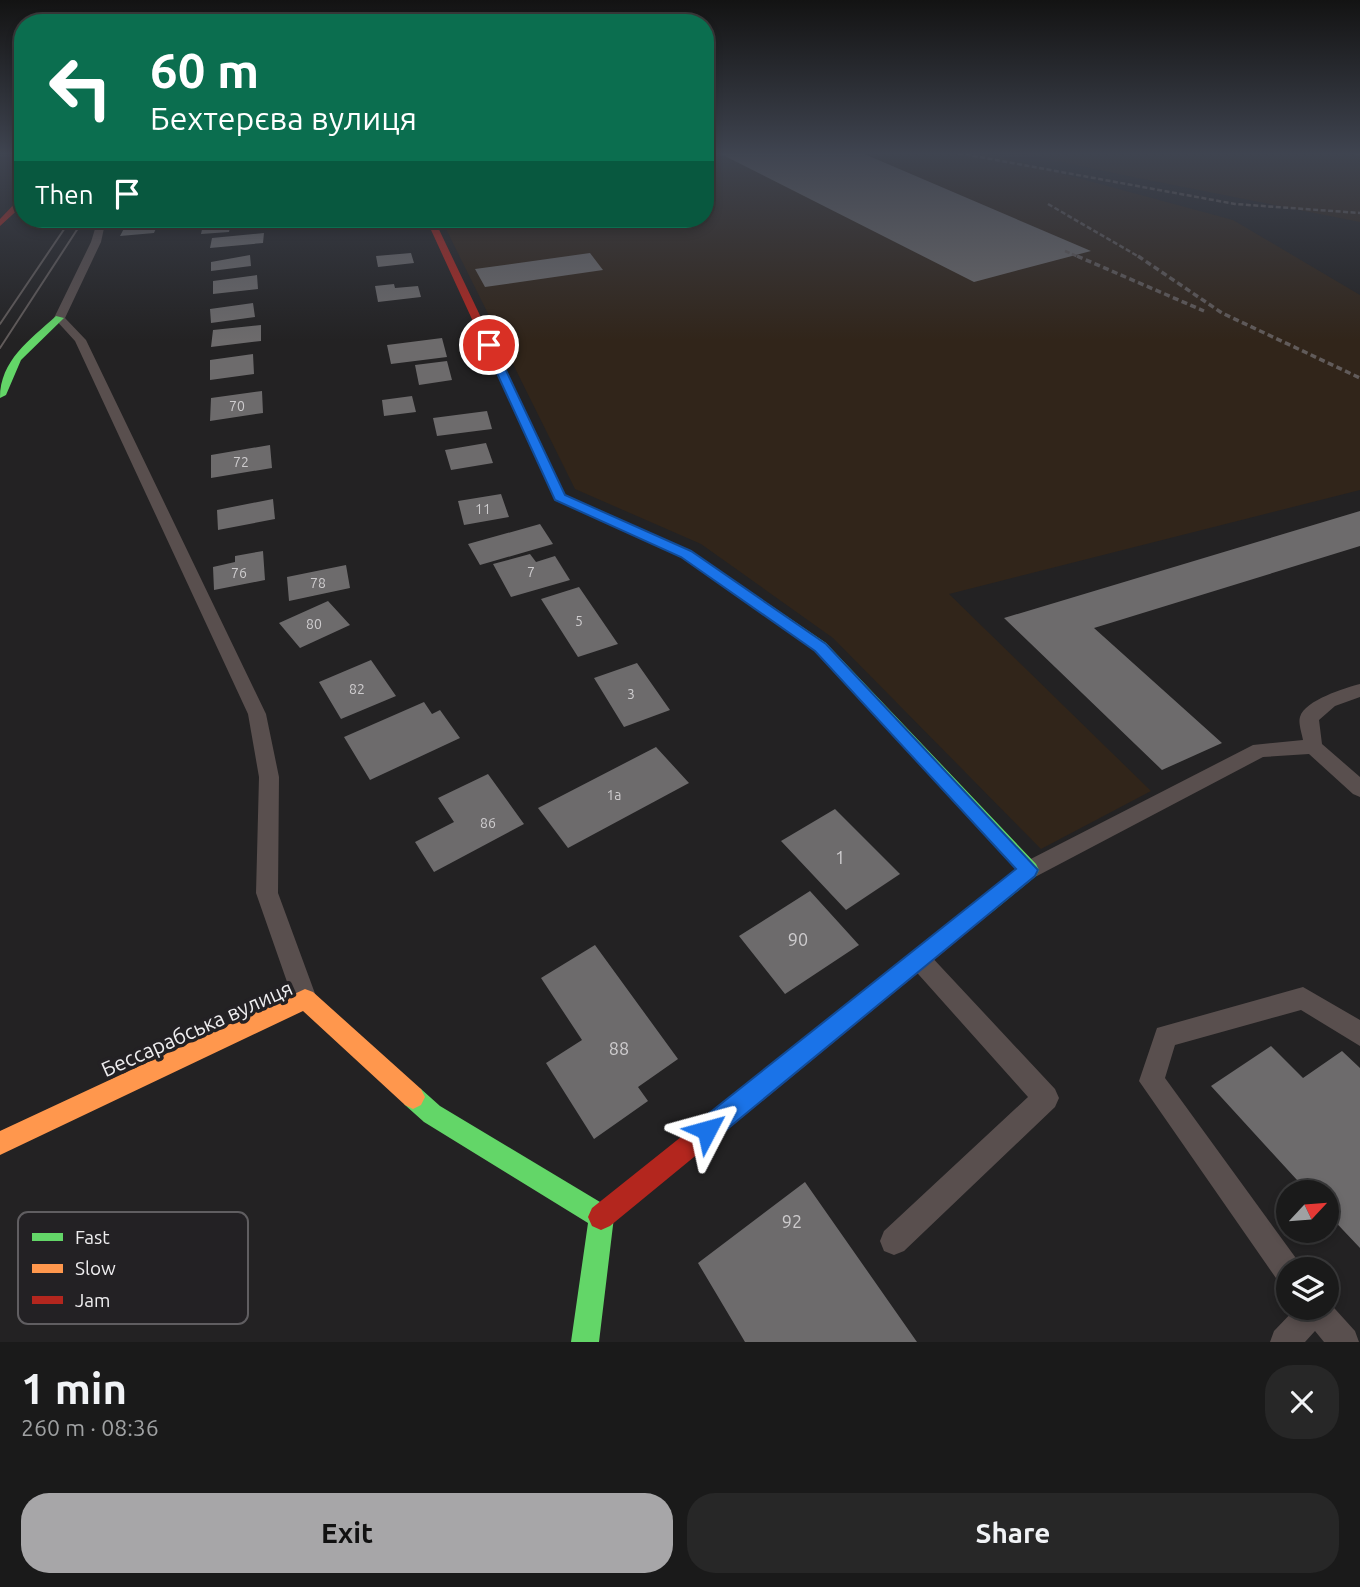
<!DOCTYPE html>
<html lang="en">
<head>
<meta charset="utf-8">
<style>
  body { margin:0; font-family:Ubuntu,sans-serif; background:#272727; color:#f1f3f6; height:100vh; display:flex; flex-direction:column; font-size:26px; white-space:nowrap }
  * { box-sizing:border-box; margin:0 }
  p { font-size:23px; color:#9fa1a2 }
  .icon { flex:none; width:38px; height:38px; fill:none; stroke:currentColor; stroke-width:2; stroke-linecap:round; stroke-linejoin:round }
  .map { position:relative; height:1342px; overflow:hidden }
  .drawer { display:flex; flex-direction:column; background:#1a1a1a; flex:1 }
  .drawer>* { flex:none }
  .top-card { position:absolute; left:14px; top:14px; width:700px; height:214px; border-radius:28px; box-shadow:0 4px 10px #0003,0 0 0 2px #383839; background:#0b6e4f; color:#fff; overflow:hidden }
  .needle { width:46px; rotate:64deg }
  .controls { position:absolute; left:1276px; top:1180px; display:grid; gap:14px }
  .controls a { display:grid; place-items:center; width:63px; height:63px; border-radius:50%; background:#1a1a1a; box-shadow:0 4px 10px #0003,0 0 0 2px #383839; font-size:35px }
  .pin { position:absolute; display:grid; place-items:center; width:60px; height:60px; color:#fff; margin:-30px; border:4px solid #fff; border-radius:50%; box-shadow:0 2px 7px #0007 }
  .me { position:absolute; width:77px; margin:-38px; rotate:51deg; stroke-linejoin:round; filter:drop-shadow(0 0 5px #0008) }
  .turn { display:flex; align-items:center; gap:24px; height:147px; padding:0 21px; font-size:32px }
  .turn .icon { width:91px; height:91px; stroke-width:2.5 }
  .turn b { display:block; font-size:49px; line-height:60px }
  .then { display:flex; align-items:center; height:66px; padding:0 21px; background:#0003; gap:14px; font-size:26px }
  .round { display:grid; place-items:center; flex:none; width:74px; height:74px; border-radius:28px; background:#272727 }
  .overview { display:flex; align-items:center; justify-content:space-between; height:119px; padding:0 21px }
  h1 { font-size:42px; font-weight:600; line-height:52px }
  .action { display:flex; gap:14px; margin-top:auto; padding:14px 21px }
  .action a { flex:1; height:80px; border-radius:28px; background:#a7a6a8; color:#111; font-size:28px; font-weight:600; line-height:80px; text-align:center }
  .action a+a { background:#272727; color:#f1f3f6 }
  .map>svg:first-child { display:block }
  .industrial { fill:#31251a }
  .building { fill:#6d6b6c }
  .lines { fill:none; stroke-linecap:round; stroke-linejoin:round }
  .lane { fill:#594f4e; fill-rule:evenodd }
  .fast { fill:#63d668; fill-rule:evenodd }
  .slow { fill:#ff974d; fill-rule:evenodd }
  .jam { fill:#b3261e; fill-rule:evenodd }
  .tram { stroke:#615b5a; stroke-width:2 }
  .rail-far1 { stroke:#615b5a; stroke-width:2.5; stroke-dasharray:5 2.5; stroke-linecap:butt }
  .rail { stroke:#615b5a; stroke-width:3.5; stroke-dasharray:6 3.5; stroke-linecap:butt }
  .route { fill:#1a73e8; stroke:#114b97; stroke-width:2 }
  .labels { text-anchor:middle; stroke-width:7; stroke-linejoin:round; paint-order:stroke }
  .number-label { font-size:14px; fill:#ceccce }
  .near-number-label { font-size:18px; fill:#ceccce }
  .near-street-label { font-size:21px; fill:#eeedef; stroke:#232124 }
  .key { fill:#232124; stroke:#605e61; stroke-width:2 }
  .key-label { font-size:19px; fill:#eeedef }
</style>
</head>
<body>
<div class="map">
<svg width="1360" height="1342" viewBox="0 0 1360 1342">
  <rect width="100%" height="100%" fill="#232223"/>
  <path class="industrial" d="M705 153H986L1233 220 1360 295V490L949 594 1151 791 1041 849 833 638 701 544 575 489 441 219H705Z
    M1021 153H1360V222L1128 176Z"/>
  <path class="building" d="M719 153H862L1091 251 974 282Z
    M129 219H160L154 233 120 236Z
    M451 219H496V220L455 226Z
    M231 222 229 232 201 234 203 225Z
    M264 233 263 243 210 248 212 238Z
    M411 253 414 263 378 267 376 256Z
    M590 253 603 270 485 287 475 269Z
    M250 255 251 266 211 271V262Z
    M257 275 258 289 213 294V281Z
    M394 284 395 288 418 286 421 297 378 302 375 286Z
    M253 303 255 317 211 323 210 309Z
    M261 325V341L211 347 213 330Z
    M442 338 447 357 391 364 387 345Z
    M253 354 254 374 210 380V360Z
    M447 361 452 380 419 385 415 365Z
    M262 391 263 413 210 421 211 398Z
    M412 396 416 412 384 416 382 400Z
    M487 411 492 429 437 436 433 418Z
    M486 443 493 463 451 470 445 450Z
    M270 445 272 468 211 478V455Z
    M501 494 509 517 464 525 458 501Z
    M273 499 275 519 218 530 217 510Z
    M1360 511V546L1094 628 1222 743 1162 770 1004 618Z
    M540 524 553 544 480 565 468 544Z
    M263 551 265 580 214 590 213 567 235 562V556Z
    M530 554 536 562 555 556 570 580 511 597 493 564Z
    M346 565 350 588 289 601 287 577Z
    M579 587 618 644 578 657 541 599Z
    M328 601 350 625 300 648 279 623Z
    M371 660 396 696 341 719 319 682Z
    M637 663 670 710 624 727 594 678Z
    M424 702 432 714 440 710 460 738 370 780 344 737Z
    M656 747 689 783 568 848 538 808Z
    M488 774 524 824 434 872 415 842 454 822 438 798Z
    M835 809 900 874 846 910 781 841Z
    M810 891 859 945 785 994 739 936Z
    M595 945 678 1059 638 1087 648 1101 594 1139 546 1063 582 1040 541 978Z
    M1271 1046 1303 1078 1342 1051 1360 1068V1248L1326 1212V1192H1308L1211 1086Z
    M805 1182 917 1342H745L698 1263Z"/>
  <g class="lines">
    <path class="lane" d="M1355 153H1360V155H1356Z
      M98 219H106L101 242 65 318 86 340 266 714 279 777 278 893 317 999 313 1007 305 1010 297 1007 293 999 256 893 259 777 248 714 75 341 54 318 91 242Z
      M1360 684V697L1335 706 1319 720 1322 744 1360 777V797L1353 794 1309 754 1263 757 1037 876 1029 879 1021 876 1018 870 1021 864 1253 745 1303 740C1302 734 1298 723 1300 717 1305 700 1345 688 1360 684Z
      M919 949 927 952 1055 1089 1059 1098 1055 1107 904 1251 894 1255 884 1251 880 1241 884 1231 1028 1097 911 966 908 959 911 952Z
      M1303 987 1360 1020V1046L1301 1010 1175 1045 1165 1078 1298 1261 1302 1269H1288V1285L1278 1281 1139 1081 1157 1028Z
      M1326 1299 1355 1331 1359 1342H1324L1315 1331 1305 1342H1270L1274 1331 1297 1307H1326Z"/>
    <path class="fast" d="M56 316 64 318 21 360 6 395 0 398C0 360 30 340 56 316Z
      M532 433 538 437 565 495 691 551 826 643 1036 864 1039 870 1036 876 991 913 984 916 977 913 974 907 977 901 1016 869 816 651 681 557 555 500 526 437Z
      M413 1085 421 1089 440 1106 610 1208 614 1217 599 1342H571L588 1223 424 1122 405 1105 401 1097 405 1089Z"/>
    <path class="slow" d="M305 989 313 992 421 1089 425 1097 421 1105 413 1109 405 1105 303 1011 0 1155V1131Z"/>
    <path class="jam" d="M20 198H23V205L0 226V219Z
      M426 219H434L538 437 536 439H528L526 437Z
      M984 898 991 901 994 907 991 913 610 1226 601 1230 592 1226 588 1217 592 1208 977 901Z"/>
    <path class="tram" d="M0 324 71 219
      M0 348 84 219"/>
    <path class="rail-far1" d="M958 153 1235 204 1360 213
      M1048 204 1141 258
      M1065 251 1081 258"/>
    <path class="rail" d="M1077 256 1204 311
      M1138 256 1222 313 1360 378"/>
  </g>
  <linearGradient id="sky" x2="0" y2="1"><stop stop-color="#131313"/><stop offset="0.45" stop-color="#3f4450"/><stop offset="1" stop-color="#3f4450" stop-opacity="0"/></linearGradient>
  <rect width="1360" height="341" fill="url(#sky)"/>
  <path class="route" d="M489 342 494 345 565 495 691 551 826 644 1038 870 1035 876 715 1139 707 1142 698 1139 695 1130 698 1122 1016 869 815 651 681 557 555 500 484 345Z"/>
  <g class="labels">
    <g class="number-label">
      <text x="237" y="411">70</text>
      <text x="241" y="467">72</text>
      <text x="483" y="514">11</text>
      <text x="531" y="577">7</text>
      <text x="239" y="578">76</text>
      <text x="318" y="588">78</text>
      <text x="579" y="626">5</text>
      <text x="314" y="629">80</text>
      <text x="357" y="694">82</text>
      <text x="631" y="699">3</text>
      <text x="614" y="800">1а</text>
      <text x="488" y="828">86</text>
    </g>
    <g class="near-number-label">
      <text x="840" y="864">1</text>
      <text x="798" y="946">90</text>
      <text x="619" y="1055">88</text>
      <text x="792" y="1228">92</text>
    </g>
    <g class="near-street-label">
      <text transform="translate(197 1029) rotate(-24)" y="7">Бессарабська вулиця</text>
    </g>
  </g>
  <rect x="18" y="1212" width="230" height="112" rx="10" class="key"/>
  <rect x="32" y="1233" width="31" height="8" fill="#63d668"/>
  <rect x="32" y="1264" width="31" height="9" fill="#ff974d"/>
  <rect x="32" y="1296" width="31" height="8" fill="#b3261e"/>
  <g class="key-label">
    <text x="75" y="1244">Fast</text>
    <text x="75" y="1275">Slow</text>
    <text x="75" y="1307">Jam</text>
  </g>
</svg>
<div class="controls">
<a><svg class="needle" viewBox="-14 -14 28 28"><path d="M0-13l5 13h-10z" fill="#e53935"/><path d="M0 13l5-13h-10z" fill="#9fa1a2"/></svg></a>
<a><svg class="icon" aria-label="layers" viewBox="0 0 24 24"><path d="M12 4l9 5-9 5-9-5zM3 14l9 5 9-5"/></svg></a>
</div>
<div class="pin" style="left:489px;top:345px;background:#d93025"><svg class="icon" aria-label="arrive" viewBox="0 0 24 24"><path d="M6 21V4h12l-3 4 3 4H6"/></svg></div>
<svg class="me" style="left:707px;top:1130px" viewBox="-20 -20 40 40"><path d="M0-17L14 15 0 8-14 15z" fill="#1a73e8" stroke="#fff" stroke-width="4"/></svg>
<div class="top-card">
<div class="turn"><svg class="icon" aria-label="left" viewBox="0 0 24 24"><path d="M17 20v-9H6M10 6l-5 5 5 5"/></svg><div><b>60 m</b>Бехтерєва вулиця</div></div>
<div class="then">Then<svg class="icon" aria-label="arrive" viewBox="0 0 24 24"><path d="M6 21V4h12l-3 4 3 4H6"/></svg></div>
</div>
</div>
<section class="drawer">
<div class="overview"><div><h1>1 min</h1><p>260 m · 08:36</p></div><a class="round"><svg class="icon" aria-label="close" viewBox="0 0 24 24"><path d="M6 6l12 12M18 6L6 18"/></svg></a></div>
<div class="action"><a>Exit</a><a>Share</a></div>
</section>
</body>
</html>
